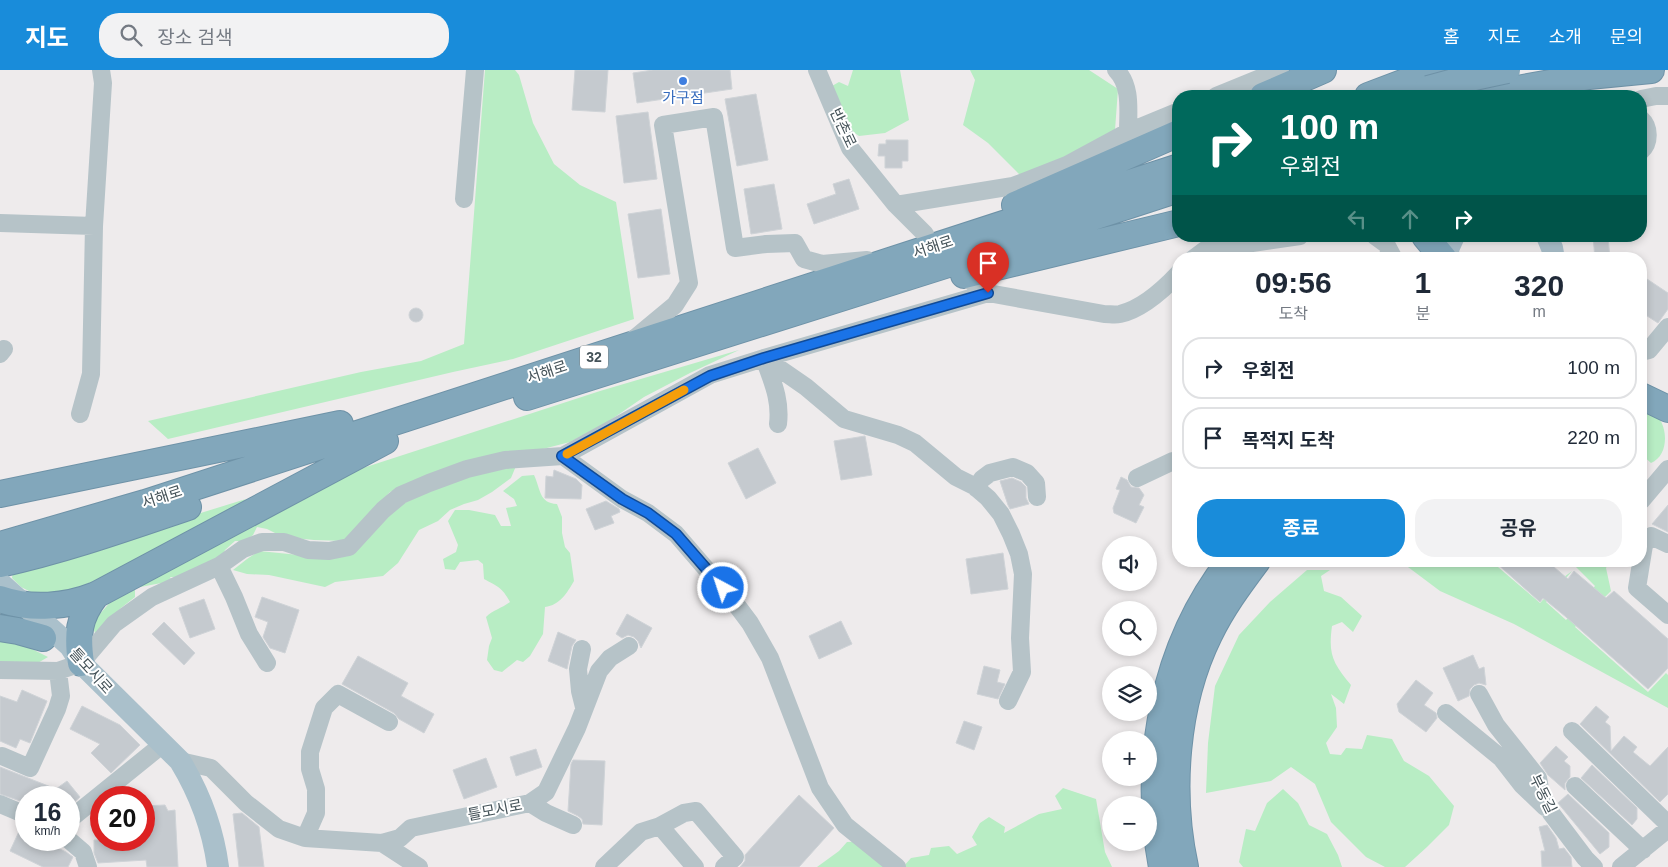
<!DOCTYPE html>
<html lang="ko">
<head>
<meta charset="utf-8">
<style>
  body { margin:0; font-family:Helvetica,"Noto Sans KR",sans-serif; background:#f2f2f3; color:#1f2937; height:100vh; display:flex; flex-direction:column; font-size:19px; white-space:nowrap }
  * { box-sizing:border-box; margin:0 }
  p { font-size:16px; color:#747a83 }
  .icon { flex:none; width:28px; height:28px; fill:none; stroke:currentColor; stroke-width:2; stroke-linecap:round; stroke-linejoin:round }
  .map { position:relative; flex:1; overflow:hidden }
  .sheet { position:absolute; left:1172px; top:182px; width:475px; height:315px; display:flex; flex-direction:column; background:#fff; border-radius:20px; box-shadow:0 2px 8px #0003 }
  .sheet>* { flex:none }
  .guide { position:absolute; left:1172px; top:20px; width:475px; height:152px; border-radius:20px; box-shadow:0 2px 8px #0003; background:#00695c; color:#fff; overflow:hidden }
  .fabs { position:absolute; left:1102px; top:466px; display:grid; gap:10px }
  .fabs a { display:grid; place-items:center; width:55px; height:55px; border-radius:50%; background:#fff; box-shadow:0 2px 8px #0003; font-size:25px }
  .speed { position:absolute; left:15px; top:716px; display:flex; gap:10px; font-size:25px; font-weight:700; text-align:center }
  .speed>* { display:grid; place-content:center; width:65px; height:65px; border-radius:50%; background:#fff; box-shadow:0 2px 8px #0003; line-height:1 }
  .speed small { font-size:12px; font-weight:400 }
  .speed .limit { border:8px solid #d22; background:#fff; color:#111 }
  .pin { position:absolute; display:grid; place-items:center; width:42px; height:42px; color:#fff; margin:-51px -21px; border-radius:50% 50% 50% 0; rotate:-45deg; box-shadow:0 0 5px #0007 }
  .pin .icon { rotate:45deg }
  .me { position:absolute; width:55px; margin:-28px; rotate:320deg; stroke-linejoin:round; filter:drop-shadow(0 0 4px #0008) }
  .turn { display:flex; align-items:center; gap:18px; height:105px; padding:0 25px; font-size:22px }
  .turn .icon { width:65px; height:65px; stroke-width:2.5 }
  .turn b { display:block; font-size:35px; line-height:42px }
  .lanes { display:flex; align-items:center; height:48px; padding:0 25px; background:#0003; justify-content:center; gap:25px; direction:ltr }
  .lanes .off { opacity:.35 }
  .eta { display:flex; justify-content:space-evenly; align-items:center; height:85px; text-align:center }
  .eta b { font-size:30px; font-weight:700; line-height:35px }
  .primary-button { display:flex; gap:10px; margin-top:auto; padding:10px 25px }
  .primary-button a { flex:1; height:58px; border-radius:20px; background:#198cda; color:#fff; font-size:20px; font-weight:700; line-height:58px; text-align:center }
  .primary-button a+a { background:#f2f2f3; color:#1f2937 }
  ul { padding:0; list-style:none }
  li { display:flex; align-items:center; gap:15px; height:62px; margin:0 10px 8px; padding:0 15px; border:2px solid #e0e1e3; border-radius:20px }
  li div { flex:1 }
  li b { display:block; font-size:19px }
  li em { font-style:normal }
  header { display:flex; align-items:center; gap:30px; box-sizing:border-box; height:70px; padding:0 25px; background:#198cda; color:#fff }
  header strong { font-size:24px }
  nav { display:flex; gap:28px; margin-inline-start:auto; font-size:18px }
  .search { width:350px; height:45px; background:#f2f2f3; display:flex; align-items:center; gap:12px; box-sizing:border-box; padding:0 18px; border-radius:20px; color:#747a83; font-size:19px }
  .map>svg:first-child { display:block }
  .green { fill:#b8edc4 }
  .building { fill:#c5cacf; stroke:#cfd3d7 }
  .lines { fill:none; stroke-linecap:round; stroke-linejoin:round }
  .highway-casing { stroke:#6e92a7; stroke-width:28 }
  .minor { stroke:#b6c3c8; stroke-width:18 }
  .major { stroke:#aac0cb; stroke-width:22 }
  .highway { stroke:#82a7bb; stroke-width:26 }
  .highway-bridge-casing { stroke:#6e92a7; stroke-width:28; stroke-linecap:butt }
  .highway-bridge { stroke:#82a7bb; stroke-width:26 }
  .route-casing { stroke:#114b97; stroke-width:12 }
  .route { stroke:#1a73e8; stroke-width:9 }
  .slow { stroke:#f59e0b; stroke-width:9 }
  .shop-dot { fill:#3f7fe0; stroke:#fff; stroke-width:2 }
  .labels { text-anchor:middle; stroke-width:4; stroke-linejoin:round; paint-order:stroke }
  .shield { fill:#fff; stroke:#7c868a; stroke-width:1 }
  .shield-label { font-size:14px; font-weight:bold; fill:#445258 }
  .shop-label { font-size:15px; fill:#366cbe; stroke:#fff }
  .street-label { font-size:15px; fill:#445258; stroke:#fff }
</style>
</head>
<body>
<header>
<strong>지도</strong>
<div class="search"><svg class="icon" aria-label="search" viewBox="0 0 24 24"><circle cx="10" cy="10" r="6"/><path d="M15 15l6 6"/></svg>장소 검색</div>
<nav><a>홈</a><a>지도</a><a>소개</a><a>문의</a></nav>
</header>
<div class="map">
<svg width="1668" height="797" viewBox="0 0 1668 797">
  <rect width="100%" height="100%" fill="#eeebec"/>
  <path class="green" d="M485 0H515L519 5 533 53 554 94 580 115 616 132 634 249 513 289 453 302 168 369 148 351 361 302 421 291 464 274Z
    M853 0H900L909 50 885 63 859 66 852 61 832 16 839 12 848 16Z
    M970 0H1089L1118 19 1115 60 1053 93 1021 106 988 73 963 55 975 10Z
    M739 280 690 303 644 327 609 351 570 372 431 408 390 422 352 465 345 471 314 470 283 467 267 459 257 457 253 465 245 471H235L225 480 222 488 177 507H170L172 511 135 518V527L121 538 96 566 93 557 99 545 119 522 344 402 366 397 600 321Z
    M1641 339C1647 342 1655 344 1659 348 1668 361 1668 386 1651 393L1641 384Z
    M516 396 511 408 492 422 478 430 464 434 450 440 438 451 419 460 398 493 383 506 335 512 325 517 269 505 247 504 233 500 247 489 259 481 319 487 373 461 402 434 455 410Z
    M534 405C541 420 539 433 557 434L562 447V463L565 477 570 483 574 511C567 523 560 535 545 537L543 564 530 586 523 592 517 590 502 602 494 600 487 590 489 576 492 568 486 547C493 540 502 538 510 532 502 517 497 516 484 509L483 494 478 490 460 492 455 500 445 499 443 489 456 482 458 475 448 451 455 440H469L495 445 501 456H511L506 438 517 436 514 429 503 421 522 406Z
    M246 429 236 438 119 500 66 523H33L21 517 12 508 13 501Z
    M1400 491H1491L1540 533 1564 507 1572 501 1546 532 1566 550 1595 516 1576 497 1573 491H1613L1609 493 1606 498 1611 521 1575 557 1648 622 1666 603 1668 605V638L1514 554 1440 521Z
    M1307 500H1330L1321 506 1324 521 1341 527 1362 546 1353 562 1342 552 1332 556C1328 585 1333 593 1351 615L1344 634 1331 624 1336 638 1337 657 1326 673 1330 684 1341 685 1346 678 1362 679 1367 665 1392 669 1404 691 1429 706 1454 736 1449 755 1427 777 1405 797H1385L1366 787 1331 752 1315 714 1291 697 1271 711 1206 723 1208 673 1215 616 1239 565 1270 532Z
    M0 568 28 577 48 587 36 594 0 595Z
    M1063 718 1096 729 1105 782 1112 797H903L911 788 929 785 931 778 949 776 957 784 977 775 972 767 980 753 989 747 1005 757 1004 763 1039 744 1062 739 1055 726Z
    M1283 719 1298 733 1309 755 1327 764 1338 785 1342 797H1243L1239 792 1246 759 1255 761 1267 733Z
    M866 771 897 797H817L839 781 847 772Z"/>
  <path class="building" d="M575 0H608L605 42 572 40Z
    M653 0H730L732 19 637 33 633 3Z
    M756 24 768 90 737 96 725 29Z
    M648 42 657 109 624 113 616 46Z
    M886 70H908V91H902V98H885V86H878L879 74H886Z
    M849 109 859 139 814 154 807 134 836 124 833 114Z
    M774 114 782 159 751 164 744 119Z
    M661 139 670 204 638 208 628 144Z
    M1593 166H1608L1610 189H1595Z
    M1641 205 1668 223V239L1658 253 1641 242Z
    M409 245a7 7 0 1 1 14 0a7 7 0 1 1-14 0Z
    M865 366 872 405 841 410 834 371Z
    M758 378 776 413 746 429 728 393Z
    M554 400 576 409 582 415 581 429 545 428 546 406 553 407Z
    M1121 407 1127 410 1131 417 1139 418 1144 425 1139 435 1144 437 1136 453 1114 443 1113 438 1120 420 1116 419Z
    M1012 408 1021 412 1026 417V428L1029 434 1010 439 1008 435 1000 411Z
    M606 431 619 439 620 442 611 446 614 453 595 460 586 439Z
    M1668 435V462L1652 454Z
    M1003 483 1008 519 971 524 966 489Z
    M1494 491H1547L1568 509 1574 501 1606 528 1614 521 1668 569V598L1648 619 1566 547 1543 528 1540 532Z
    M262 527 299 540 285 583 270 578 263 567 268 552 255 547Z
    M204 529 215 559 190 568 179 538Z
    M627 544 652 558 641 578 638 571 634 567 628 565 622 568 616 564Z
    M841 551 852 574 819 589 809 566Z
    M164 552 195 583 184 595 152 564Z
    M558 562 576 570 572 576 567 599 548 591Z
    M1473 585 1479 599 1484 597 1486 615 1479 613 1474 615 1470 619 1469 626 1458 631 1443 598Z
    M358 586 408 613 401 626 434 644 424 663 399 649 394 643 342 614Z
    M984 596 1000 600 997 612 1005 614 998 629 977 624Z
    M1416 610 1433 623 1424 635 1436 643 1437 648 1426 662 1399 642 1397 634Z
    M22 620 47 631 30 673 20 669 16 678 0 671V626L17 632Z
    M82 636 120 655 140 675 111 703 91 683 100 674 70 659Z
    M1596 636 1609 647 1605 652 1610 656 1611 681 1624 666 1637 677 1633 682 1650 696 1668 677V724L1660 732 1580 654Z
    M964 651 982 657 974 680 956 673Z
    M1556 676 1568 687 1564 691 1570 696V707L1565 713V720L1548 705 1540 693Z
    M536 679 542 697 516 706 510 687Z
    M486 688 497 717 464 729 453 700Z
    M573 690 605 691 602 755 583 754 582 749 578 746 568 741 571 694Z
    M1592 695 1637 738V749L1632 755 1581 708Z
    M0 697 56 719 67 711 80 727 69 737V728H26V733L0 724Z
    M1568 724 1609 763V777L1600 784 1558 733Z
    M799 725 834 758 799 797H740L745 791V785Z
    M165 735 168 741 175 740 178 797H147L146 790 98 793 94 783V770H144V736Z
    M242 743 259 757 264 797H239L233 744Z
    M22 755H26V770H42L66 782 73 787 68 797H43L10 781Z
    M1547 755 1556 768 1559 779 1564 778 1571 787 1572 797H1542L1541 781H1545L1539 757Z"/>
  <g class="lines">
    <defs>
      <path id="highway" d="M1263 26 1323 0
        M1368 26 1437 0
        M1479 26 1589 6 1651 0
        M1015 135 1179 63
        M1425 166 1444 189
        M964 205 1179 153
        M1641 326 1668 339
        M527 327 961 190 1179 119
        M0 424 340 354
        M0 475 145 433 1179 97
        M0 494C64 480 126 458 188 437
        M0 529C31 540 66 537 96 525L385 371
        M0 558 18 561 43 568
        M81 593C77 565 78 548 96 525
        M1162 797C1142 692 1163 576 1230 491
        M1185 797C1169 723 1175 634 1209 565 1222 538 1239 515 1257 491"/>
    </defs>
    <use href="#highway" class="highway-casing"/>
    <path class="minor" d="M817 0 850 78 896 135 925 164
      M1116 0C1132 16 1128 41 1128 62
      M1216 26 1280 0
      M1641 29 1656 26H1668
      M1641 49C1650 57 1650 73 1641 81
      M464 129 475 0
      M896 135 1013 116 1067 95 1128 62 1179 41
      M0 153 94 156 91 304 80 344
      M94 156 103 13 101 0
      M1375 166 1386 174 1394 189
      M1193 189 1205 180 1300 166
      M988 223 1104 244C1110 244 1115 245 1120 244 1142 239 1164 219 1179 203
      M634 269 675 235 689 213 663 55 714 47 735 178 766 174 795 173 804 189 822 194 867 190
      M1641 282 1649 280 1668 257
      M0 284 4 279
      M764 288 806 317 844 349 898 365 915 373 956 407 974 416 988 428 1001 444 1011 464 1019 484 1023 504 1020 568 1022 602 1008 631
      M764 288C772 311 781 329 778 354
      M563 386 622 429 648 443 676 464 732 529 750 553 770 588 820 718 845 755 897 797
      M1137 408 1173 391 1179 393
      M976 418 982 409 990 403 1013 397 1027 403 1036 413 1037 427
      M1641 431 1668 399
      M1641 472 1644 475 1651 466 1668 474
      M1644 475 1637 518 1668 545
      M219 496 234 527 249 564 267 593
      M582 579 578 599 580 621 584 637
      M0 600 58 601 81 593 114 554 152 527 219 496 243 479 262 472H284L308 480 329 481 349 477 383 440 401 425 429 413 467 399 505 390 563 386 710 305 764 288 988 223 969 210
      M1479 624 1496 655 1538 708 1541 724 1551 743 1585 788 1594 797
      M1446 643 1501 688 1522 715 1545 737
      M1572 661 1668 754
      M2 686 30 698 57 639 61 626 58 601
      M180 691 211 698 246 733 279 759 305 768 382 773 400 768 411 758 530 733 546 722 577 658 599 601 610 588 629 576
      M1575 716 1643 780
      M530 733 546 743 573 755
      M0 734 26 745
      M69 750 163 674
      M660 756 695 797
      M305 768 316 743V719L310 699V682L324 638 338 624 389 652
      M69 770 83 782 88 797
      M382 773 419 797
      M604 797 641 762 660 756 684 743 696 741 735 787 724 797
      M1621 797 1668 759"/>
    <path class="major" d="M1547 166 1552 178 1554 189
      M1446 189 1449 177 1454 166
      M0 513 70 576 81 593 180 691C200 724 213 759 218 797"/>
    <use href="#highway" class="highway"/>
    <defs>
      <path id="highway-bridge" d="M1428 19 1465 9 1507 0"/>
    </defs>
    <use href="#highway-bridge" class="highway-bridge-casing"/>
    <use href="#highway-bridge" class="highway-bridge"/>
  </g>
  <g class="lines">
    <defs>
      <path id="route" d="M723 518 676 464 648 443 622 429 562 386 710 306 764 288 988 223"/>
    </defs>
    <use href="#route" class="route-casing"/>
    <use href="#route" class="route"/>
    <path class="slow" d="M567 384 684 320"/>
  </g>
  <circle class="shop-dot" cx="683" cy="11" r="5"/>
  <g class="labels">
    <rect class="shield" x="580" y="275.5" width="28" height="23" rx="4"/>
    <g class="shield-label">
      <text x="594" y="292">32</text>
    </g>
    <g class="shop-label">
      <text x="683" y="33">가구점</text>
    </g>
    <g class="street-label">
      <text transform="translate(843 58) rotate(65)" y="5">반촌로</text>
      <text transform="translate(933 177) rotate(-18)" y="5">서해로</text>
      <text transform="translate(547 302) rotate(-18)" y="5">서해로</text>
      <text transform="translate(162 427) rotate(-18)" y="5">서해로</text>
      <text transform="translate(91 601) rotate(48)" y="5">틀모시로</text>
      <text transform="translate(1543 724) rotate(64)" y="5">부동길</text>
      <text transform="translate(495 740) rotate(-11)" y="5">틀모시로</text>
    </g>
  </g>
</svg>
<div class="fabs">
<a><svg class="icon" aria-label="sound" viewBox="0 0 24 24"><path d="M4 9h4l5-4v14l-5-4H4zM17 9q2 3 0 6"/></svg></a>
<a><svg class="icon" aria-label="search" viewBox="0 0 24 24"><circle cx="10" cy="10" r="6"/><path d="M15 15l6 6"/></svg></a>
<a><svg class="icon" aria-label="layers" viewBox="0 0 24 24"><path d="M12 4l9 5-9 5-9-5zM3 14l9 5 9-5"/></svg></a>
<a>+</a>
<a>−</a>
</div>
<div class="speed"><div>16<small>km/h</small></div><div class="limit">20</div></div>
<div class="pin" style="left:988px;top:223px;background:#d93025"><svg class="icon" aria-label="arrive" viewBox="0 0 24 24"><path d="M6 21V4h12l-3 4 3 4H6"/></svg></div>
<svg class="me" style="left:723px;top:518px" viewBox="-20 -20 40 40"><circle r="17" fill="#1a73e8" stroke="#fff" stroke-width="3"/><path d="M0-11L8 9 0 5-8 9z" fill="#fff"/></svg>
<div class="guide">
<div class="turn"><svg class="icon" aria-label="right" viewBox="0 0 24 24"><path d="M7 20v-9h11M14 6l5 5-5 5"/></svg><div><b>100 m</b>우회전</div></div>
<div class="lanes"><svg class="icon off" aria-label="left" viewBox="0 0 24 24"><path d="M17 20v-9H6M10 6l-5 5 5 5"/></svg><svg class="icon off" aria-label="ahead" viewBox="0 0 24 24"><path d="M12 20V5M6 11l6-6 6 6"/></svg><svg class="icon" aria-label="right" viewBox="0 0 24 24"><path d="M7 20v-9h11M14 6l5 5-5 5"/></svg></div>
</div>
<section class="sheet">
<div class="eta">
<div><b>09:56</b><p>도착</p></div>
<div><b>1</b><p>분</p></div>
<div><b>320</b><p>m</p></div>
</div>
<ul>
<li><svg class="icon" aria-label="right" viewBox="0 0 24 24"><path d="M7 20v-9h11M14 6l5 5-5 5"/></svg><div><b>우회전</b></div><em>100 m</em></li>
<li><svg class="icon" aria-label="arrive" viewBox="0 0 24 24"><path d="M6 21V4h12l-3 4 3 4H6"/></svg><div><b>목적지 도착</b></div><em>220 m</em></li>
</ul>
<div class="primary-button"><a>종료</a><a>공유</a></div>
</section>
</div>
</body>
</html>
